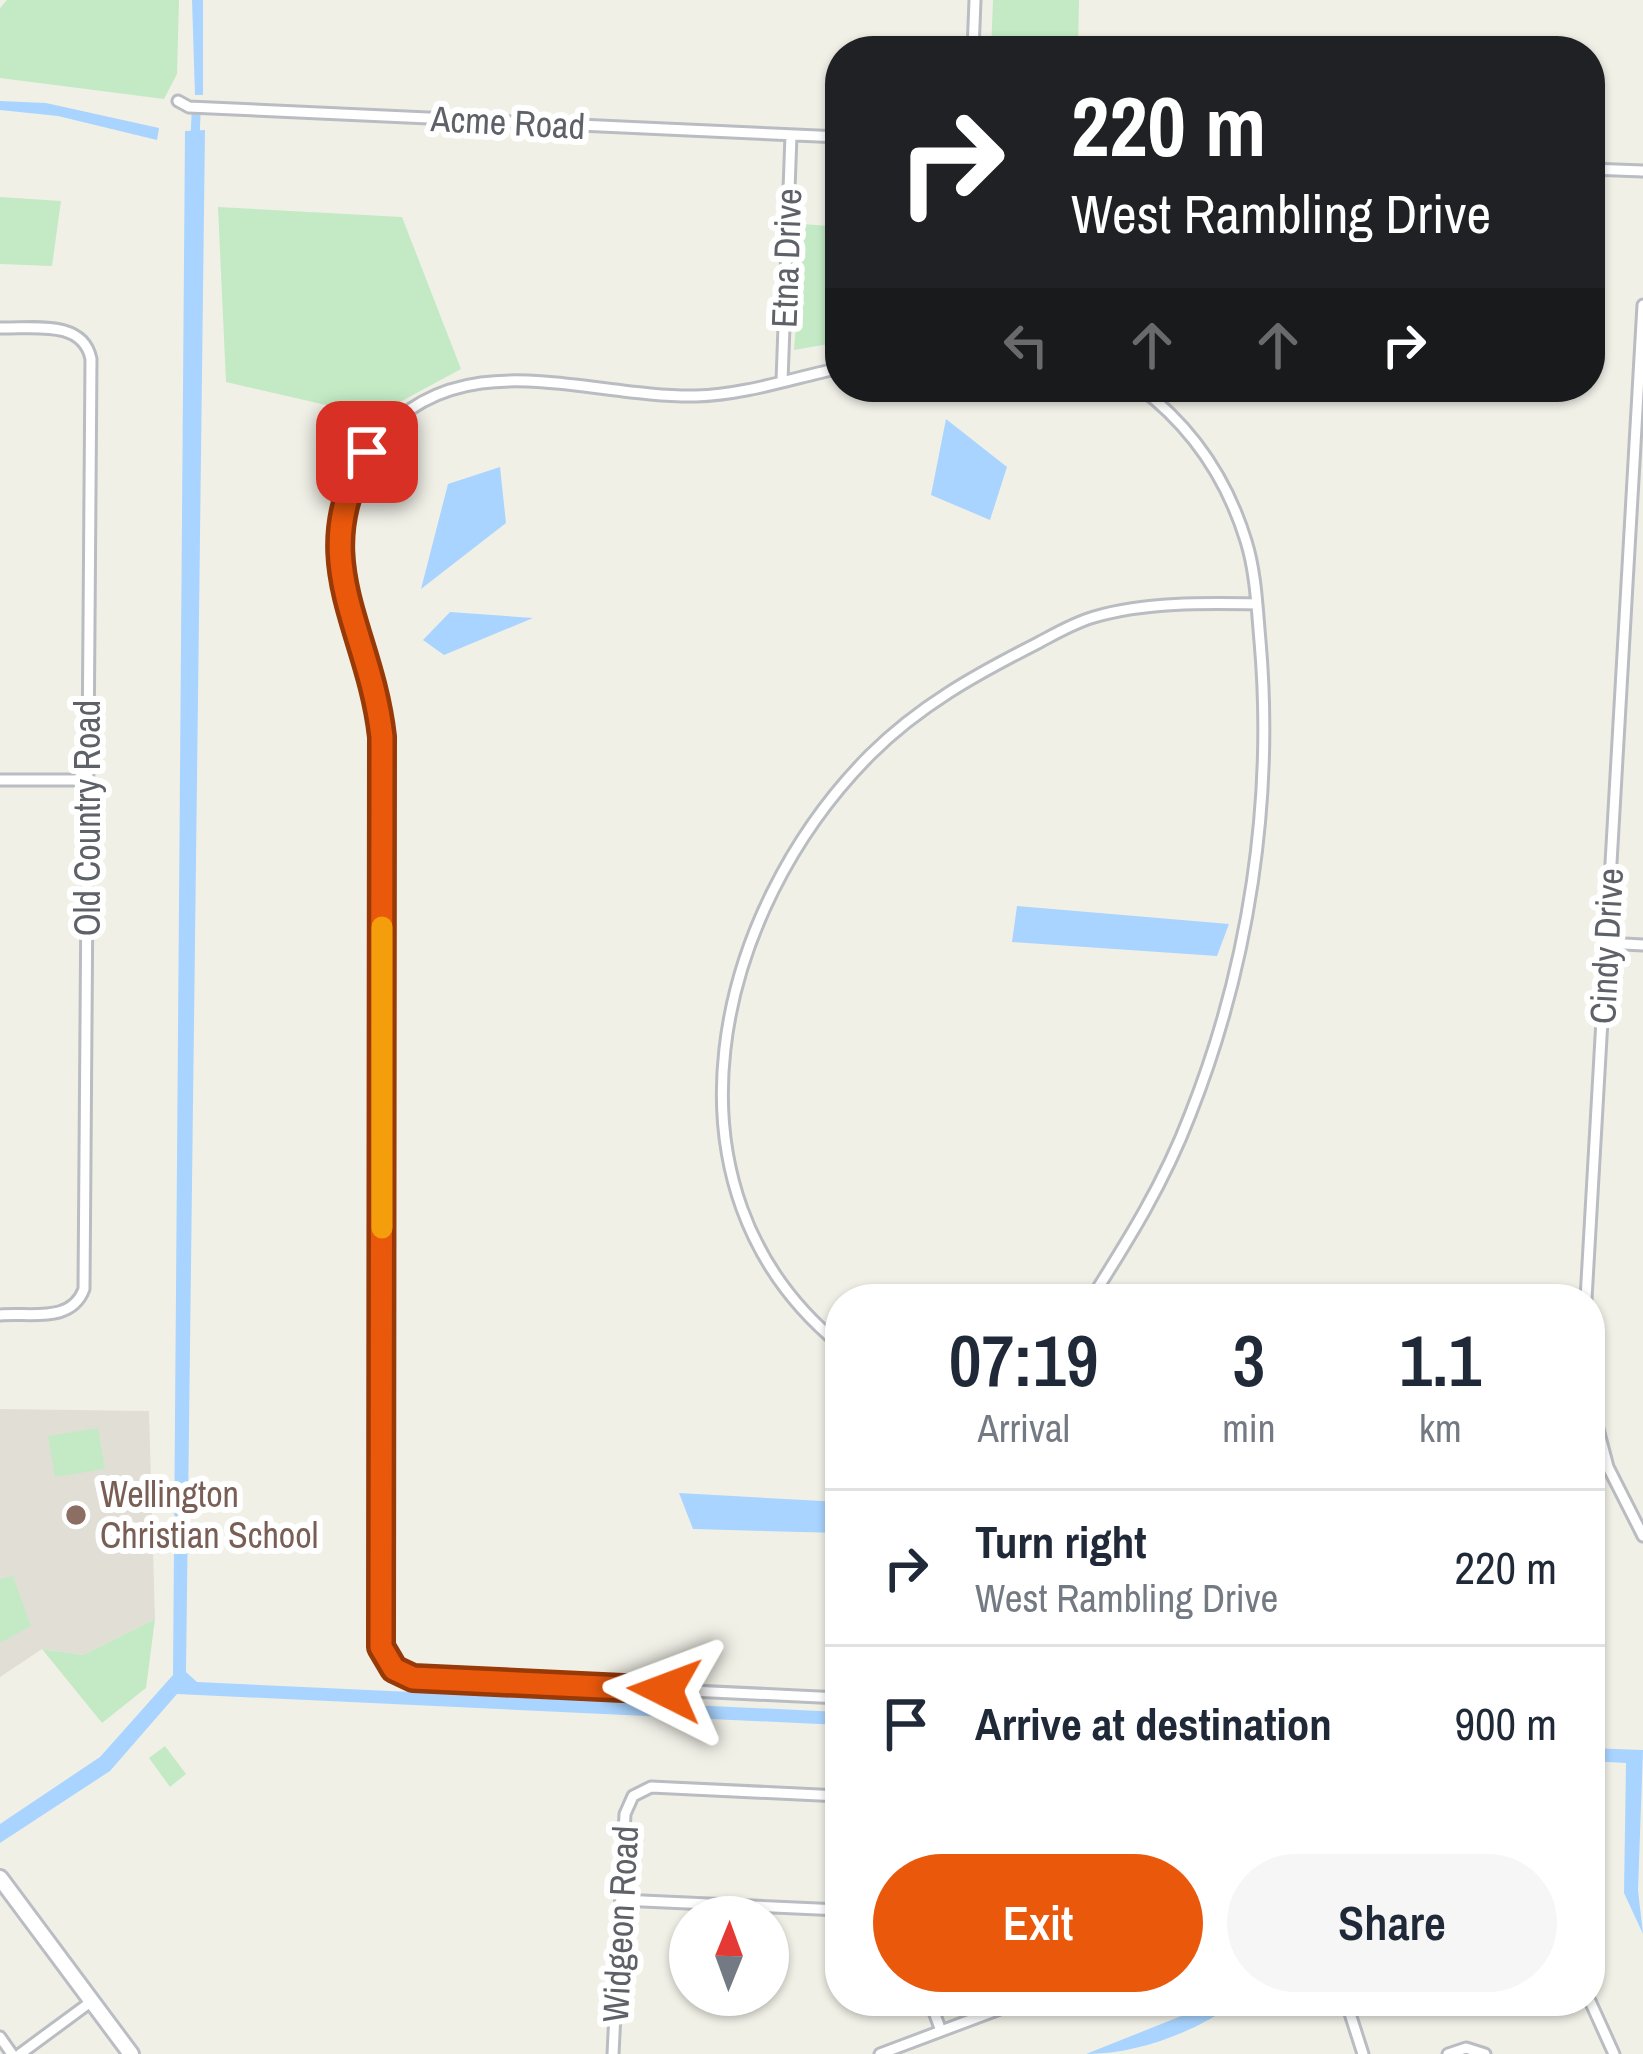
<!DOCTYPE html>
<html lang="en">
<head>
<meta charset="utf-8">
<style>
  body { margin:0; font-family:"Archivo Narrow",sans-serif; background:#f6f6f7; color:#1f2937; height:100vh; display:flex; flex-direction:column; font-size:45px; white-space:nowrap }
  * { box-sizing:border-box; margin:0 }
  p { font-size:39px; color:#747a83 }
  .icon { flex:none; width:66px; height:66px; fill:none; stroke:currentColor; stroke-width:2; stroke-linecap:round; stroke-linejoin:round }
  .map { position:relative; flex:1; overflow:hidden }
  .sheet { position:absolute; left:825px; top:1284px; width:780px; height:732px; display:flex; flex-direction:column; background:#fff; border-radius:48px; box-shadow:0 3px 9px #0004 }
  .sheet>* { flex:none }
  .banner { position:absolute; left:825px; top:36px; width:780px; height:366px; border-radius:48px; box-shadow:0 3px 9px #0004; background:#202124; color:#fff; overflow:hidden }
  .needle { width:78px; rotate:1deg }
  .fabs { position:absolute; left:669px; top:1896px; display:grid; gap:24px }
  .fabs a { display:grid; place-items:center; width:120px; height:120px; border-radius:50%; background:#fff; box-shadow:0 3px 9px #0004; font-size:60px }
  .pin { position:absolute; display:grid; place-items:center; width:102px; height:102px; color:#fff; margin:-51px; border-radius:24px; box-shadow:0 6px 18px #0006 }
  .me { position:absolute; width:132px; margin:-66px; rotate:273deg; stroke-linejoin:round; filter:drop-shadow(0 0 9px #0008) }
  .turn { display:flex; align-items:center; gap:42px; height:252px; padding:0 48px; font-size:54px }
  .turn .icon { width:156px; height:156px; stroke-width:2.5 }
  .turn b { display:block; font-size:84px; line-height:102px }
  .lanes { display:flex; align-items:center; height:114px; padding:0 48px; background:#0003; justify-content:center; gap:60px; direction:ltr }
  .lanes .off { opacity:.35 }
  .eta { display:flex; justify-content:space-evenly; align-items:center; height:204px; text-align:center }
  .eta b { font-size:72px; font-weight:600; line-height:84px }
  .button { display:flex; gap:24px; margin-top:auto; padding:24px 48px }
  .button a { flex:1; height:138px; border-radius:72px; background:#ea580c; color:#fff; font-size:48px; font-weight:600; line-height:138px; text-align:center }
  .button a+a { background:#f6f6f7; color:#1f2937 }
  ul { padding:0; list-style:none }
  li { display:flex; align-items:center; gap:36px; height:156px; padding:0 48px; border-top:3px solid #e0e1e3 }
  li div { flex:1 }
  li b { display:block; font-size:45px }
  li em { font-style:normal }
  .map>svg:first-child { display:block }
  .education { fill:#e1dfd5 }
  .green { fill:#c3eac5 }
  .water { fill:#a9d4ff }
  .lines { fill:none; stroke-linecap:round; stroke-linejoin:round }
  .canal { stroke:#a9d4ff; stroke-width:9 }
  .street-casing { stroke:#b9bcc1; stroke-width:15 }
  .secondary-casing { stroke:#babdc3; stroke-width:20 }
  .street { stroke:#fff; stroke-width:9 }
  .secondary { stroke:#fff; stroke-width:14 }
  .route-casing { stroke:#983908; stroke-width:30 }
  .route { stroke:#ea580c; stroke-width:21 }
  .slow { stroke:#f59e0b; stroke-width:21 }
  .education-dot { fill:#8d6e63; stroke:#fff; stroke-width:4.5 }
  .labels { text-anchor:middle; stroke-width:12; stroke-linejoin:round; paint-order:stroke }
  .street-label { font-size:36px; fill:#5e6268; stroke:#fff }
  .education-label { font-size:36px; fill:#785e54; stroke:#fff; text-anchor:start }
</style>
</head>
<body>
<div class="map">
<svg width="1643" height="2054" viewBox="0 0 1643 2054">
  <rect width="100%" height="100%" fill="#f1f0e7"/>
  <path class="education" d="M0 1409 149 1411 155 1619 83 1655 42 1649 0 1677Z"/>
  <path class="green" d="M7 0H179L177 74 164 99 0 78V8Z
    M993 0H1079L1078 51H991Z
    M0 197 61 201 52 266 0 264Z
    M218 207 402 217 461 369 374 416 226 382Z
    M804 224 840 227V342L794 350Z
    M98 1428 105 1469 55 1477 48 1436Z
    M13 1576 31 1626 0 1643V1579Z
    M155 1619 146 1688 102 1723 42 1649 83 1655Z
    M165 1746 186 1774 170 1787 149 1758Z"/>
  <path class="water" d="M192 0H203V95H195Z
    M0 101 46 103 159 128 157 140 58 116 0 110Z
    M205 130 186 1672 197 1682 840 1712V1725L177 1694 110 1771 0 1843V1824L100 1757 173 1675 185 131Z
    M946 419 1007 467 990 520 931 495Z
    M500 467 506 523 421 589 448 484Z
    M450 612 533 618 444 655 423 640Z
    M1017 906 1229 924 1217 956 1012 942Z
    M679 1493 840 1502V1533L693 1529Z
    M1590 1748 1643 1750 1638 1890 1643 1934 1624 1893 1626 1763 1590 1761Z
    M1219 2001H1238C1196 2032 1138 2054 1086 2054Z"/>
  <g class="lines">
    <path class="canal" d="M195 139 196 115"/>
    <defs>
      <path id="street" d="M973 51 975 0
        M178 101 189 107 840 137
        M1590 169 1643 171
        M0 328C32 329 83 319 91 359L84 1289C71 1324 30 1312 0 1315
        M840 368C793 378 744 395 696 396 587 398 459 339 376 441 353 470 339 505 337 542 335 582 352 610 365 647 375 674 379 708 383 737L379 1640C385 1662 397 1675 420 1678L840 1698
        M782 381 791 135
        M0 780H88
        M1606 943 1643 945
        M1091 1299C1129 1239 1164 1183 1190 1115 1249 966 1274 800 1260 641 1257 608 1256 573 1246 541 1227 479 1191 426 1139 387
        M1586 1299 1643 305
        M840 1345C648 1188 715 911 870 755 919 706 975 675 1036 644 1055 634 1073 623 1094 617 1144 602 1205 603 1257 604
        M1590 1399 1608 1467 1643 1536
        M621 1900 840 1910
        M930 2001 941 2031
        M1346 2001 1363 2054
        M1590 2001 1614 2054
        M0 2037 12 2054
        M20 2054 92 2001
        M613 2054 625 1814 633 1796 651 1787 840 1796
        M880 2054 1021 2001
        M1448 2054 1466 2048 1485 2054"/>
      <path id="secondary" d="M0 1878 131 2054"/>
    </defs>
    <use href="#street" class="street-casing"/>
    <use href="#secondary" class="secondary-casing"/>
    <use href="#street" class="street"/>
    <use href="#secondary" class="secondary"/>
  </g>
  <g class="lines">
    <defs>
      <path id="route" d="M367 452C304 562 370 627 382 737L381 1647 394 1669 413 1678 665 1690"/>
    </defs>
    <use href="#route" class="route-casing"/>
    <use href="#route" class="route"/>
    <path class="slow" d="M382 927V1228"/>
  </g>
  <circle class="education-dot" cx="76" cy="1515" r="12"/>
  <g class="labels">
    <g class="street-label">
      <text transform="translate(508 122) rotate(3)" y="13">Acme Road</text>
      <text transform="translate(786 258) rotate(-88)" y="13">Etna Drive</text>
      <text transform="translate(87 818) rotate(-90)" y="13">Old Country Road</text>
      <text transform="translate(1606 946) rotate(-87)" y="13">Cindy Drive</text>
      <text transform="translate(620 1924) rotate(-87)" y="13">Widgeon Road</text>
    </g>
    <g class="education-label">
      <text x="100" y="1507">Wellington<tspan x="100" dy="41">Christian School</tspan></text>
    </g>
  </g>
</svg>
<div class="fabs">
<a><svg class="needle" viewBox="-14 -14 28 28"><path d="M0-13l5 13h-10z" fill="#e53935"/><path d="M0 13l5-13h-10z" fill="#747a83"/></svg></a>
</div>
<div class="pin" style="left:367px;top:452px;background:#d93025"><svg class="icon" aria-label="arrive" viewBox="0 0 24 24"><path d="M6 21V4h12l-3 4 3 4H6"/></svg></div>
<svg class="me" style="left:665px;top:1690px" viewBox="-20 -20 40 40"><path d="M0-17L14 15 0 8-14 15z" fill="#ea580c" stroke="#fff" stroke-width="4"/></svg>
<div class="banner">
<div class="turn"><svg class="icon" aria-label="right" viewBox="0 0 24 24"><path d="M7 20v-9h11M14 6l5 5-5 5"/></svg><div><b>220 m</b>West Rambling Drive</div></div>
<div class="lanes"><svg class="icon off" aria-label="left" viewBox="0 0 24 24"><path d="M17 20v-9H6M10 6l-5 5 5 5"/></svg><svg class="icon off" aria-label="ahead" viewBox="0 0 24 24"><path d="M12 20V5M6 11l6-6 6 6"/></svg><svg class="icon off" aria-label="ahead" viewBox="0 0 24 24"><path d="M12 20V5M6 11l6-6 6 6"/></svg><svg class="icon" aria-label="right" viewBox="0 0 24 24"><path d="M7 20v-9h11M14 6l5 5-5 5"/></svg></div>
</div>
<section class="sheet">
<div class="eta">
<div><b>07:19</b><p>Arrival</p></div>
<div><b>3</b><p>min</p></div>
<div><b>1.1</b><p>km</p></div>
</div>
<ul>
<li><svg class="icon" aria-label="right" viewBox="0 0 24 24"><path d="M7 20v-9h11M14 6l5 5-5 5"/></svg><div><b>Turn right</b><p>West Rambling Drive</p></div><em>220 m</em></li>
<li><svg class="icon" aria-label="arrive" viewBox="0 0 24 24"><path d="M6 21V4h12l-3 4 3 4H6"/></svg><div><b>Arrive at destination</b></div><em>900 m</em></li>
</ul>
<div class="button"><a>Exit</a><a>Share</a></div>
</section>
</div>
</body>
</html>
